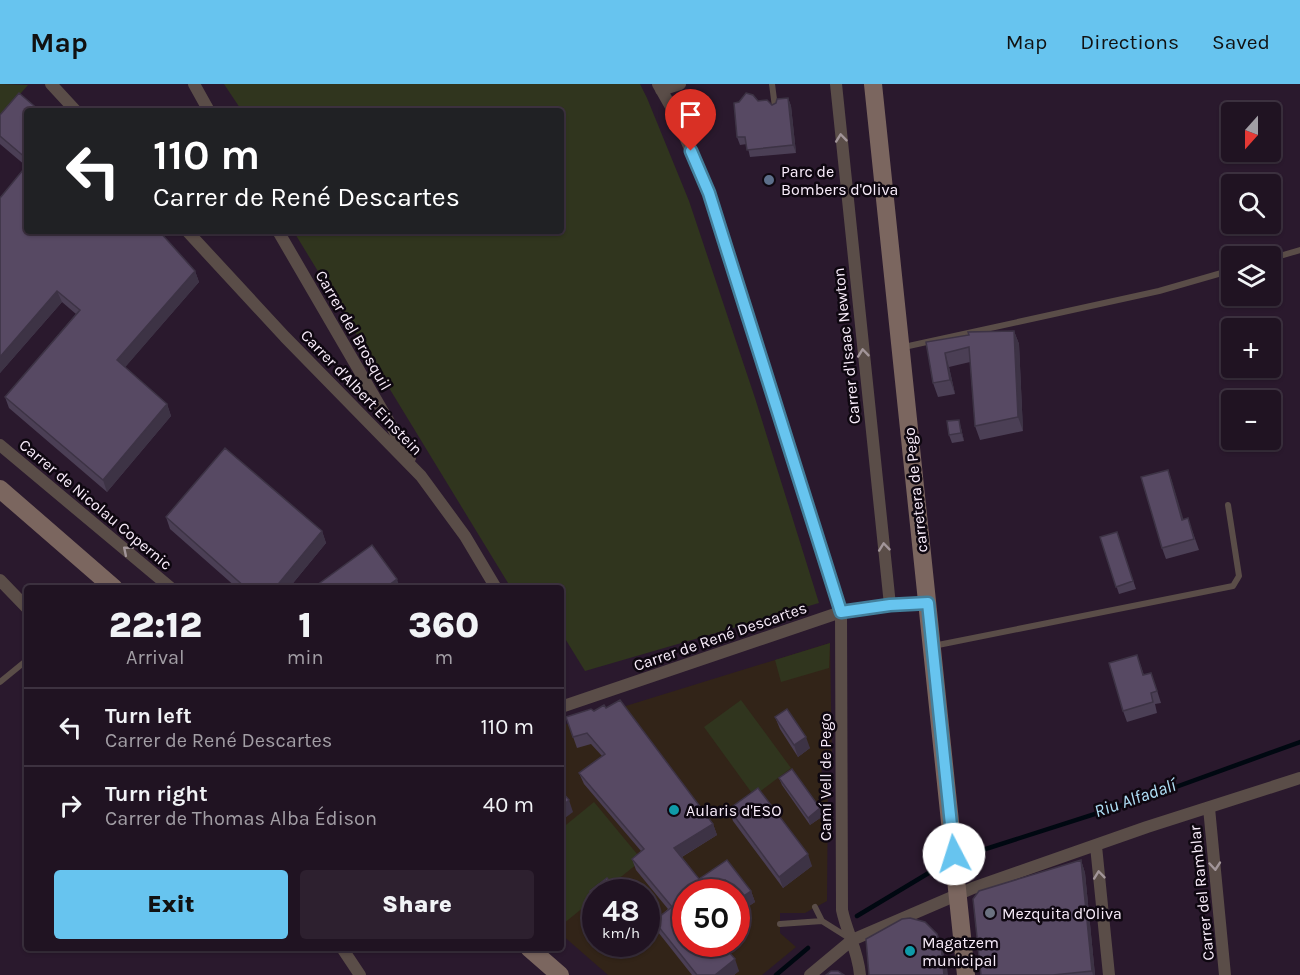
<!DOCTYPE html>
<html lang="en">
<head>
<meta charset="utf-8">
<style>
  body { margin:0; font-family:Karla,sans-serif; background:#2d202f; color:#f1f3f6; height:100vh; display:flex; flex-direction:column; font-size:22px; white-space:nowrap }
  * { box-sizing:border-box; margin:0 }
  p { font-size:20px; color:#a29ea5 }
  .icon { flex:none; width:33px; height:33px; fill:none; stroke:currentColor; stroke-width:2; stroke-linecap:round; stroke-linejoin:round }
  .map { position:relative; flex:1; overflow:hidden }
  .drawer { position:absolute; left:24px; top:501px; width:540px; height:366px; display:flex; flex-direction:column; background:#201322; border-radius:6px; box-shadow:0 2px 4px #0004,0 0 0 2px #3d3240 }
  .drawer>* { flex:none }
  .hud { position:absolute; left:24px; top:24px; width:540px; height:126px; border-radius:6px; box-shadow:0 2px 4px #0004,0 0 0 2px #3d3240; background:#202124; color:#fff; overflow:hidden }
  .needle { width:39px; rotate:201deg }
  .buttons { position:absolute; left:1221px; top:18px; display:grid; gap:12px }
  .buttons a { display:grid; place-items:center; width:60px; height:60px; border-radius:6px; background:#201322; box-shadow:0 2px 4px #0004,0 0 0 2px #3d3240; font-size:30px }
  .speed { position:absolute; left:582px; top:795px; display:flex; gap:12px; font-size:30px; font-weight:700; text-align:center }
  .speed>* { display:grid; place-content:center; width:78px; height:78px; border-radius:50%; background:#201322; box-shadow:0 2px 4px #0004,0 0 0 2px #3d3240; line-height:1 }
  .speed small { font-size:15px; font-weight:400 }
  .speed .limit { border:9px solid #d22; background:#fff; color:#111 }
  .pin { position:absolute; display:grid; place-items:center; width:51px; height:51px; color:#fff; margin:-62px -26px; border-radius:50% 50% 50% 0; rotate:-45deg; box-shadow:0 0 6px #0007 }
  .pin .icon { rotate:45deg }
  .me { position:absolute; width:66px; margin:-33px; rotate:355deg; stroke-linejoin:round; filter:drop-shadow(0 0 4px #0008) }
  .turn { display:flex; align-items:center; gap:21px; height:126px; padding:0 30px; font-size:27px }
  .turn .icon { width:78px; height:78px; stroke-width:2.5 }
  .turn b { display:block; font-size:42px; line-height:51px }
  .eta { display:flex; justify-content:space-evenly; align-items:center; height:102px; text-align:center }
  .eta b { font-size:36px; font-weight:800; line-height:42px }
  .button { display:flex; gap:12px; margin-top:auto; padding:12px 30px }
  .button a { flex:1; height:69px; border-radius:6px; background:#67c4ef; color:#111; font-size:24px; font-weight:800; line-height:69px; text-align:center }
  .button a+a { background:#2d202f; color:#f1f3f6 }
  ul { padding:0; list-style:none }
  li { display:flex; align-items:center; gap:18px; height:78px; padding:0 30px; border-top:2px solid #3d3240 }
  li div { flex:1 }
  li b { display:block; font-size:22px }
  li em { font-style:normal }
  header { display:flex; align-items:center; gap:36px; box-sizing:border-box; height:84px; padding:0 30px; background:#67c4ef; color:#111 }
  header strong { font-size:28px }
  nav { display:flex; gap:33px; margin-inline-start:auto; font-size:21px }
  .map>svg:first-child { display:block }
  .education { fill:#322418; fill-rule:evenodd }
  .green { fill:#30351e }
  .lines { fill:none; stroke-linecap:round; stroke-linejoin:round }
  .stream { stroke:#000811; stroke-width:4.5 }
  .lane { stroke:#5a4d48; stroke-width:6 }
  .street { stroke:#5a4d48; stroke-width:12 }
  .secondary { stroke:#7b665f; stroke-width:18 }
  .wall { fill:#4b3f55 }
  .shaded-wall { fill:#3d3345 }
  .building { fill:#574963; stroke:#3d3345; stroke-width:1.5 }
  .oneway { stroke:#a29599 }
  .route-casing { stroke:#437f9b; stroke-width:15 }
  .route { stroke:#67c4ef; stroke-width:10 }
  .service-dot { fill:#5c6f8a; stroke:#0e0710; stroke-width:2 }
  .culture-dot { fill:#0f9aa8; stroke:#0e0710; stroke-width:2 }
  .worship-dot { fill:#6b7280; stroke:#0e0710; stroke-width:2 }
  .labels { text-anchor:middle; stroke-width:5; stroke-linejoin:round; paint-order:stroke }
  .poi-label { font-size:16px; fill:#f9edfb; stroke:#0e0710; text-anchor:start }
  .street-label { font-size:16px; fill:#f9edfb; stroke:#0e0710 }
  .water-label { font-size:18px; font-style:italic; fill:#b1e1f8; stroke:#0e0710 }
</style>
</head>
<body>
<header>
<strong>Map</strong>
<nav><a>Map</a><a>Directions</a><a>Saved</a></nav>
</header>
<div class="map">
<svg width="1300" height="891" viewBox="0 0 1300 891">
  <rect width="100%" height="100%" fill="#2a192d"/>
  <path class="education" d="M830 559 832 678 821 679 822 693 828 694 827 817 805 829H780V849L796 863 762 891H608L561 850V642ZM596 808H646V860H596ZM686 808H736V860H686Z"/>
  <path class="green" d="M0 0 28 1 0 33Z
    M224 0H640L647 14 689 117 755 314 819 519 585 587 561 548V504H511L294 148 561 147V27H242Z
    M830 559 829 584 781 598 775 576Z
    M741 616 791 684 754 712 704 643Z
    M594 718 642 776 602 808H596L595 814 563 840 561 837V745Z"/>
  <g class="lines">
    <path class="stream" d="M970 770 1151 712 1300 658
      M857 832 937 784
      M776 891 808 864"/>
    <path class="lane" d="M772 0 775 23
      M1270 175 1300 166
      M904 263 1159 207 1232 186
      M933 562 1233 502 1239 492 1228 421
      M0 598 27 576
      M815 823 822 837
      M780 840 822 837 849 854"/>
    <path class="street" d="M51 0 76 27
      M194 0 209 27
      M658 0 675 30 709 109 841 528 842 826C847 850 858 866 860 891
      M836 0 890 521
      M661 6 680 0
      M187 147 285 253 421 392 465 452 496 504
      M278 147 410 374
      M0 361 171 504
      M0 496 27 524
      M561 623 841 528 890 521 928 519
      M1209 724 1225 891
      M1096 762 1109 891
      M342 864 360 891
      M810 891 852 856 973 804 1147 743 1300 694"/>
    <path class="secondary" d="M873 0 966 891
      M0 405 114 504
      M529 864 560 891"/>
  </g>
  <path class="wall" d="M788 14 791 22 796 69 750 73 747 60 740 61 737 53 758 17 772 21Z
    M27 27V147L195 187 199 198 125 283 167 320 171 332 107 408 9 324 5 313 76 230 62 218 0 289 26 82 0 60V31Z
    M1014 247 1019 260 1023 347 980 356 975 342 970 278 949 283 955 310 938 313 933 299 926 258Z
    M961 344 964 357 952 359 949 351Z
    M1168 386 1183 436 1192 446 1199 466 1166 475 1162 464Z
    M166 433 322 447 326 459 289 504H237L170 445Z
    M1117 448 1136 505 1119 510 1100 453Z
    M1137 571 1144 591 1155 600 1161 619 1155 620 1157 629 1127 638 1123 627Z
    M566 633 713 740 717 751 682 773 699 795 727 776 751 807 755 818 743 826 736 817V808H686L739 887 734 891H692L658 848 654 837 668 825 636 786 632 775 641 767 584 700 579 689 602 672 591 660 577 664Z
    M775 633 810 664 798 673 780 645Z
    M779 694 823 732 810 741 782 701Z
    M729 725 812 782 783 804 733 737Z
    M1081 776 1085 789 1095 891H981Z
    M590 807 596 808V819L595 818Z
    M628 860H644L635 867Z"/>
  <path class="shaded-wall" d="M788 14 791 22 796 69 793 61Z
    M195 187 199 198 121 288 117 276Z
    M57 207 62 218 0 289V273Z
    M1014 247 1019 260 1023 347 1018 333Z
    M945 269 949 283 955 310 950 296Z
    M167 320 171 332 107 408 103 396Z
    M959 336 961 344 964 357 961 349Z
    M1168 386 1172 397 1187 447 1182 436Z
    M322 447 326 459 289 504H275Z
    M397 495 400 504H385Z
    M806 653 810 664 798 673 794 661Z
    M569 716 573 728 561 737V723Z
    M820 724 823 732 810 741 808 734Z
    M713 740 717 751 678 775 674 764Z
    M808 770 812 782 783 804 779 793Z
    M1081 776 1085 789 1095 891H1093L1092 887Z
    M725 796 730 808H707Z
    M751 807 755 818 743 826 739 815Z
    M647 843 651 854 646 858Z
    M937 850 946 876 948 891H944Z
    M632 860H644L635 867Z
    M735 875 739 887 734 891H715Z"/>
  <path class="building" d="M19 9 40 27H27V75L0 52V31Z
    M746 9 753 11 758 17 767 16 772 21 776 19 777 15 788 14 793 61 747 66 745 53H737L734 19 739 18Z
    M27 81V147H159L195 187 117 276 167 320 103 396 5 313 80 226 57 207 0 273V114Z
    M1014 247 1018 333 975 342 969 263 945 269 950 296 933 299 926 258 969 251 968 248Z
    M959 336 961 349 949 351 947 337Z
    M225 364 322 447 275 504H246L166 433Z
    M1168 386 1182 436 1188 434 1194 455 1162 464 1141 393Z
    M1117 448 1133 497 1116 503 1100 453Z
    M372 461 397 495 385 504H313Z
    M1137 571 1143 591 1151 589 1157 607 1151 609 1153 618 1123 627 1109 579Z
    M620 616 713 740 674 764 699 795 727 776 751 807 739 815 736 811V808H734L725 796 707 808H686V860H722L735 875 715 891H697L654 837 672 823 632 775 644 765 579 689 605 670 587 649 573 653 566 633 591 625 594 627 604 621 606 624Z
    M787 625 806 653 794 661 775 633Z
    M792 685 820 724 808 734 779 694Z
    M758 704 808 770 779 793 729 725Z
    M561 707 569 716 561 723Z
    M1081 776 1092 887 1053 891H981L973 815 979 807Z
    M607 794 619 808H596V813L590 807Z
    M910 834 925 838 937 850 941 862 944 891H869L866 855 902 835Z
    M831 887H838L844 891H826Z"/>
  <defs><path id="oneway-chevron" d="M-2-3.5L2.5 0L-2 3.5" fill="none" stroke-width="1.6" stroke-linecap="round" stroke-linejoin="round" transform="scale(1.5)"/></defs>
  <g class="oneway">
    <use href="#oneway-chevron" transform="translate(841 54) rotate(-96)"/>
    <use href="#oneway-chevron" transform="translate(863 269) rotate(-96)"/>
    <use href="#oneway-chevron" transform="translate(884 463) rotate(-96)"/>
    <use href="#oneway-chevron" transform="translate(127 466) rotate(-140)"/>
    <use href="#oneway-chevron" transform="translate(1215 782) rotate(85)"/>
    <use href="#oneway-chevron" transform="translate(1099 791) rotate(-96)"/>
  </g>
  <g class="lines">
    <defs>
      <path id="route" d="M691 67 709 109 841 528 890 521 928 519 954 770"/>
    </defs>
    <use href="#route" class="route-casing"/>
    <use href="#route" class="route"/>
  </g>
  <circle class="service-dot" cx="769" cy="96" r="6"/>
  <g class="culture-dot">
    <circle cx="674" cy="726" r="6"/>
    <circle cx="910" cy="867" r="6"/>
  </g>
  <circle class="worship-dot" cx="990" cy="829" r="6"/>
  <g class="labels">
    <g class="poi-label">
      <text x="781" y="93">Parc de<tspan x="781" dy="18">Bombers d'Oliva</tspan></text>
      <text x="686" y="732">Aularis d'ESO</text>
      <text x="1002" y="835">Mezquita d'Oliva</text>
      <text x="922" y="864">Magatzem<tspan x="922" dy="18">municipal</tspan></text>
    </g>
    <g class="street-label">
      <text transform="translate(354 246) rotate(60)" y="6">Carrer del Brosquil</text>
      <text transform="translate(846 262) rotate(-96)" y="6">Carrer d'Isaac Newton</text>
      <text transform="translate(362 308) rotate(46)" y="6">Carrer d'Albert Einstein</text>
      <text transform="translate(915 406) rotate(-96)" y="6">carretera de Pego</text>
      <text transform="translate(96 420) rotate(40)" y="6">Carrer de Nicolau Copernic</text>
      <text transform="translate(720 552) rotate(-19)" y="6">Carrer de René Descartes</text>
      <text transform="translate(825 693) rotate(-90)" y="6">Camí Vell de Pego</text>
      <text transform="translate(1201 809) rotate(-96)" y="6">Carrer del Ramblar</text>
    </g>
    <g class="water-label">
      <text transform="translate(1135 714) rotate(-19)" y="6">Riu Alfadalí</text>
    </g>
  </g>
</svg>
<div class="buttons">
<a><svg class="needle" viewBox="-14 -14 28 28"><path d="M0-13l5 13h-10z" fill="#e53935"/><path d="M0 13l5-13h-10z" fill="#a29ea5"/></svg></a>
<a><svg class="icon" aria-label="search" viewBox="0 0 24 24"><circle cx="10" cy="10" r="6"/><path d="M15 15l6 6"/></svg></a>
<a><svg class="icon" aria-label="layers" viewBox="0 0 24 24"><path d="M12 4l9 5-9 5-9-5zM3 14l9 5 9-5"/></svg></a>
<a>+</a>
<a>−</a>
</div>
<div class="speed"><div>48<small>km/h</small></div><div class="limit">50</div></div>
<div class="pin" style="left:691px;top:67px;background:#d93025"><svg class="icon" aria-label="arrive" viewBox="0 0 24 24"><path d="M6 21V4h12l-3 4 3 4H6"/></svg></div>
<svg class="me" style="left:954px;top:770px" viewBox="-20 -20 40 40"><circle r="19" fill="#fff"/><path d="M0-13L10 11 0 6-10 11z" fill="#67c4ef"/></svg>
<div class="hud">
<div class="turn"><svg class="icon" aria-label="left" viewBox="0 0 24 24"><path d="M17 20v-9H6M10 6l-5 5 5 5"/></svg><div><b>110 m</b>Carrer de René Descartes</div></div>
</div>
<section class="drawer">
<div class="eta">
<div><b>22:12</b><p>Arrival</p></div>
<div><b>1</b><p>min</p></div>
<div><b>360</b><p>m</p></div>
</div>
<ul>
<li><svg class="icon" aria-label="left" viewBox="0 0 24 24"><path d="M17 20v-9H6M10 6l-5 5 5 5"/></svg><div><b>Turn left</b><p>Carrer de René Descartes</p></div><em>110 m</em></li>
<li><svg class="icon" aria-label="right" viewBox="0 0 24 24"><path d="M7 20v-9h11M14 6l5 5-5 5"/></svg><div><b>Turn right</b><p>Carrer de Thomas Alba Édison</p></div><em>40 m</em></li>
</ul>
<div class="button"><a>Exit</a><a>Share</a></div>
</section>
</div>
</body>
</html>
